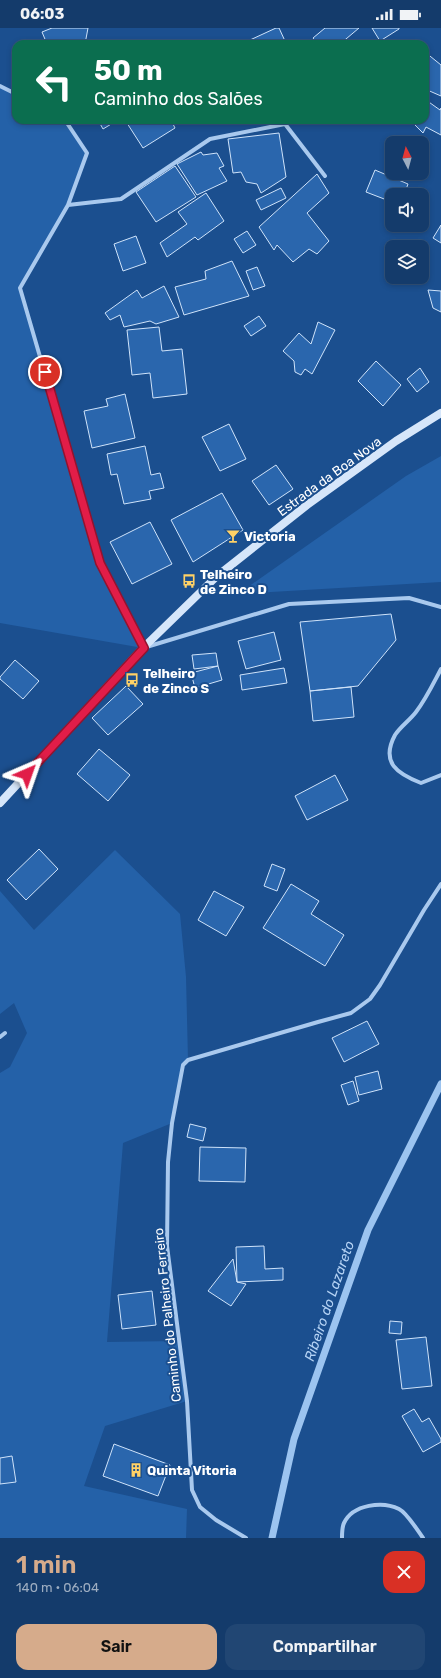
<!DOCTYPE html>
<html lang="pt">
<head>
<meta charset="utf-8">
<style>
  body { margin:0; font-family:Rubik,sans-serif; background:#214673; color:#f1f3f6; height:100vh; display:flex; flex-direction:column; font-size:15px; white-space:nowrap }
  * { box-sizing:border-box; margin:0 }
  p { font-size:13px; color:#9dadc1 }
  .icon { flex:none; width:22px; height:22px; fill:none; stroke:currentColor; stroke-width:2; stroke-linecap:round; stroke-linejoin:round }
  .map { position:relative; height:1510px; overflow:hidden }
  .panel { display:flex; flex-direction:column; background:#143b6b; flex:1 }
  .panel>* { flex:none }
  .top-card { position:absolute; left:12px; top:12px; width:417px; height:84px; border-radius:12px; box-shadow:0 2px 6px #0003,0 0 0 1px #33557e; background:#0b6e4f; color:#fff; overflow:hidden }
  .needle { width:26px; rotate:354deg }
  .controls { position:absolute; left:385px; top:108px; display:grid; gap:8px }
  .controls a { display:grid; place-items:center; width:44px; height:44px; border-radius:8px; background:#143b6b; box-shadow:0 2px 6px #0003,0 0 0 1px #33557e; font-size:20px }
  .pin { position:absolute; display:grid; place-items:center; width:34px; height:34px; color:#fff; margin:-17px; border:2px solid #fff; border-radius:50%; box-shadow:0 1px 4px #0007 }
  .me { position:absolute; width:44px; margin:-22px; rotate:43deg; stroke-linejoin:round; filter:drop-shadow(0 0 3px #0008) }
  .turn { display:flex; align-items:center; gap:14px; height:84px; padding:0 16px; font-size:18px }
  .turn .icon { width:52px; height:52px; stroke-width:2.5 }
  .turn b { display:block; font-size:28px; line-height:34px }
  .round { display:grid; place-items:center; flex:none; width:42px; height:42px; border-radius:12px; background:#214673 }
  .headline { display:flex; align-items:center; justify-content:space-between; height:68px; padding:0 16px }
  h1 { font-size:24px; font-weight:600; line-height:30px; color:#d6ab8b }
  .cta { display:flex; gap:8px; margin-top:auto; padding:8px 16px }
  .cta a { flex:1; height:46px; border-radius:12px; background:#d6ab8b; color:#111; font-size:16px; font-weight:600; line-height:46px; text-align:center }
  .cta a+a { background:#214673; color:#f1f3f6 }
  .status { display:flex; justify-content:space-between; align-items:center; height:28px; padding:0 20px; background:#143b6b; direction:ltr }
  .status svg { height:11px; fill:currentColor }
  .map>svg:first-child { display:block }
  .green { fill:#2461a8 }
  .lines { fill:none; stroke-linecap:round; stroke-linejoin:round }
  .stream { stroke:#9cc4f0; stroke-width:7 }
  .building { fill:#2a66ad; stroke:#cfe3fa }
  .minor { stroke:#a9c9ee; stroke-width:4 }
  .secondary { stroke:#d6e6fa; stroke-width:8 }
  .route-casing { stroke:#92132f; stroke-width:10 }
  .route { stroke:#e11d48; stroke-width:7 }
  .labels { text-anchor:middle; stroke-width:4; stroke-linejoin:round; paint-order:stroke }
  .street-label { font-size:13px; fill:#fff; stroke:#1b4f8f }
  .poi-label { font-size:13px; font-weight:bold; fill:#fff; stroke:#1b4f8f; text-anchor:start }
  .water-label { font-size:14px; font-style:italic; fill:#b5d3f5; stroke:#1b4f8f }
</style>
</head>
<body>
<div class="status"><b>06:03</b><svg viewBox="0 0 49 12"><path d="M0 12V9h3v3zM5 12V6h3v6zM10 12V3h3v9zM15 12V0h3v12zM26 1h20v11H26zM47 4h2v5h-2z"/></svg></div>
<div class="map">
<svg width="441" height="1510" viewBox="0 0 441 1510">
  <rect width="100%" height="100%" fill="#1b4f8f"/>
  <path class="green" d="M0 58 16 66V92H65L87 125 68 177 20 260 100 535 143 620 0 595Z
    M441 428V554L238 566 406 448Z
    M115 822 180 886 186 949 188 1032 183 1037 172 1095 123 1115 107 1314 180 1313 187 1373 105 1398 84 1458 187 1481 186 1510H0V1045L10 1039 27 1005 14 975 0 986V863L34 902Z"/>
  <g class="lines">
    <path class="stream" d="M272 1510 294 1411 368 1202 441 1056"/>
  </g>
  <path class="building" d="M52 0H88L85 16H47L42 4Z
    M276 0H279L285 13 278 16H252L250 12Z
    M325 0H359L340 16H318L313 10Z
    M372 0H399V1L380 13Z
    M425 24 441 37V68L425 61Z
    M426 72 440 82 441 80V107L426 99 423 105 413 95 415 92H425Z
    M98 92H118L103 101Z
    M125 92H171L175 100 143 120Z
    M279 105 286 149 261 165 257 156 246 154 241 144 233 145 228 111Z
    M201 124 203 127 217 125 224 138 219 140 227 153 197 167 177 136Z
    M175 138 196 169 156 194 136 164Z
    M375 142 408 156 404 167H392V174L366 164Z
    M317 146 329 165 307 185 329 213 317 226 309 221 293 234 277 217 274 222 259 199Z
    M281 160 286 170 261 182 256 172Z
    M206 165 224 193 198 212 195 209 167 229 160 215 187 196 178 184Z
    M441 197V215L433 210Z
    M247 203 256 217 243 225 234 211Z
    M136 208 146 235 123 243 114 216Z
    M232 233 249 268 184 287 175 259 206 251 205 243Z
    M257 239 265 258 253 262 246 243Z
    M164 258 179 289 156 296 150 293 124 299 120 287 110 292 105 285 137 262 142 270Z
    M428 262 441 263V284L433 280Z
    M259 288 266 298 251 308 244 298Z
    M318 294 335 302 312 346 305 341 301 347 295 344 294 333 283 323 299 305 311 316Z
    M159 299 162 323 182 321 187 366 153 370 150 345 132 347 127 302Z
    M376 333 401 357 383 378 358 353Z
    M420 340 429 354 417 364 407 351Z
    M125 366 135 410 92 420 84 383 108 378 106 371Z
    M229 396 246 431 220 443 202 409Z
    M145 418 151 447 160 445 164 460 149 463 151 471 124 476 117 446 111 447 107 426Z
    M276 437 293 461 269 477 252 453Z
    M222 465 243 502 193 534 171 492Z
    M150 494 172 536 132 556 110 514Z
    M391 586 396 612 358 658 310 663 300 594Z
    M274 604 281 632 246 641 238 613Z
    M216 625 218 638 194 641 192 627Z
    M15 632 39 653 23 671 0 651V649Z
    M218 638 222 652 195 660 191 645Z
    M284 640 287 655 242 662 240 647Z
    M126 658 143 676 108 707 92 690Z
    M351 659 354 689 313 693 310 663Z
    M99 721 130 747 108 773 77 746Z
    M335 747 348 772 307 792 295 768Z
    M39 821 58 841 26 872 7 852Z
    M272 836 285 841 277 863 264 858Z
    M291 856 319 873 311 886 344 907 325 938 263 900Z
    M214 863 244 879 226 908 198 892Z
    M367 993 379 1016 344 1034 332 1010Z
    M378 1043 382 1061 359 1067 355 1049Z
    M353 1053 359 1073 348 1077 341 1057Z
    M190 1096 206 1100 203 1113 187 1109Z
    M200 1119 246 1120 245 1154 199 1153Z
    M264 1218 265 1241 283 1240V1252L237 1254 236 1219Z
    M233 1231 237 1254 246 1256 231 1278 208 1263Z
    M152 1263 156 1297 122 1301 118 1267Z
    M390 1293 402 1294 401 1306 389 1305Z
    M426 1309 432 1358 402 1361 396 1312Z
    M414 1381 422 1394 429 1390 441 1411V1414L423 1424 402 1388Z
    M114 1416 170 1437 158 1468 103 1448Z
    M12 1428 16 1454 0 1456V1430Z"/>
  <g class="lines">
    <path class="minor" d="M0 58 16 66
      M65 92 87 125 68 177 20 260 100 535 143 620 289 576 409 570 441 579
      M285 96 325 148
      M68 177 121 171 210 111 285 96 283 92
      M441 641C433 656 426 671 416 684 410 692 400 699 395 707 380 735 398 746 421 755L441 747
      M0 1009 5 1005
      M246 1510 216 1492 200 1479 192 1462 187 1373 167 1218 168 1134 172 1095 183 1037 188 1032 318 994 351 985 370 971 380 957 424 882 441 856
      M342 1510C342 1506 342 1499 344 1495 353 1476 383 1473 399 1481 407 1485 418 1503 423 1510"/>
    <path class="secondary" d="M0 775 143 620 216 549 307 477 396 413 441 385"/>
  </g>
  <g class="lines">
    <defs>
      <path id="route" d="M27 746 144 620 100 535 45 344"/>
    </defs>
    <use href="#route" class="route-casing"/>
    <use href="#route" class="route"/>
  </g>
  <defs>
    <symbol id="bar-bare" viewBox="-9 -9 18 18"><path d="M-6-5H6L.8 .8V4.5H3.5V6h-7V4.5H-.8V.8Z" fill="#ffd166" stroke="#1b4f8f" stroke-width="2.5" paint-order="stroke"/></symbol>
    <symbol id="bus-bare" viewBox="-9 -9 18 18"><path d="M-5-6H5V4H4V6H2V4H-2V6H-4V4H-5ZM-3.5-4V0h7V-4ZM-3.5 1.2v1.5H-2V1.2ZM2 1.2v1.5H3.5V1.2Z" fill="#ffd166" stroke="#1b4f8f" stroke-width="2.5" paint-order="stroke"/></symbol>
    <symbol id="building-bare" viewBox="-9 -9 18 18"><path d="M-4-6H4V6H1V3H-1V6H-4ZM-2.5-4.3h1.7v1.8h-1.7ZM.8-4.3h1.7v1.8H.8ZM-2.5-1h1.7V.8h-1.7ZM.8-1h1.7V.8H.8Z" fill="#ffd166" stroke="#1b4f8f" stroke-width="2.5" paint-order="stroke"/></symbol>
  </defs>
  <g fill-rule="evenodd">
    <use href="#bar-bare" x="223" y="498" width="20" height="20"/>
    <use href="#bus-bare" x="179" y="543" width="20" height="20"/>
    <use href="#bus-bare" x="122" y="642" width="20" height="20"/>
    <use href="#building-bare" x="126" y="1432" width="20" height="20"/>
  </g>
  <g class="labels">
    <g class="street-label">
      <text transform="translate(329 448) rotate(-36)" y="5">Estrada da Boa Nova</text>
      <text transform="translate(167 1287) rotate(-96)" y="5">Caminho do Palheiro Ferreiro</text>
    </g>
    <g class="poi-label">
      <text x="244" y="513">Victoria</text>
      <text x="200" y="551">Telheiro<tspan x="200" dy="15">de Zinco D</tspan></text>
      <text x="143" y="650">Telheiro<tspan x="143" dy="15">de Zinco S</tspan></text>
      <text x="147" y="1447">Quinta Vitoria</text>
    </g>
    <g class="water-label">
      <text transform="translate(329 1273) rotate(-71)" y="5">Ribeiro do Lazareto</text>
    </g>
  </g>
</svg>
<div class="controls">
<a><svg class="needle" viewBox="-14 -14 28 28"><path d="M0-13l5 13h-10z" fill="#e53935"/><path d="M0 13l5-13h-10z" fill="#9dadc1"/></svg></a>
<a><svg class="icon" aria-label="sound" viewBox="0 0 24 24"><path d="M4 9h4l5-4v14l-5-4H4zM17 9q2 3 0 6"/></svg></a>
<a><svg class="icon" aria-label="layers" viewBox="0 0 24 24"><path d="M12 4l9 5-9 5-9-5zM3 14l9 5 9-5"/></svg></a>
</div>
<div class="pin" style="left:45px;top:344px;background:#d93025"><svg class="icon" aria-label="arrive" viewBox="0 0 24 24"><path d="M6 21V4h12l-3 4 3 4H6"/></svg></div>
<svg class="me" style="left:27px;top:746px" viewBox="-20 -20 40 40"><path d="M0-17L14 15 0 8-14 15z" fill="#e11d48" stroke="#fff" stroke-width="4"/></svg>
<div class="top-card">
<div class="turn"><svg class="icon" aria-label="left" viewBox="0 0 24 24"><path d="M17 20v-9H6M10 6l-5 5 5 5"/></svg><div><b>50 m</b>Caminho dos Salões</div></div>
</div>
</div>
<section class="panel">
<div class="headline"><div><h1>1 min</h1><p>140 m · 06:04</p></div><a class="round" style="background:#d93025;color:#fff"><svg class="icon" aria-label="close" viewBox="0 0 24 24"><path d="M6 6l12 12M18 6L6 18"/></svg></a></div>
<div class="cta"><a>Sair</a><a>Compartilhar</a></div>
</section>
</body>
</html>
